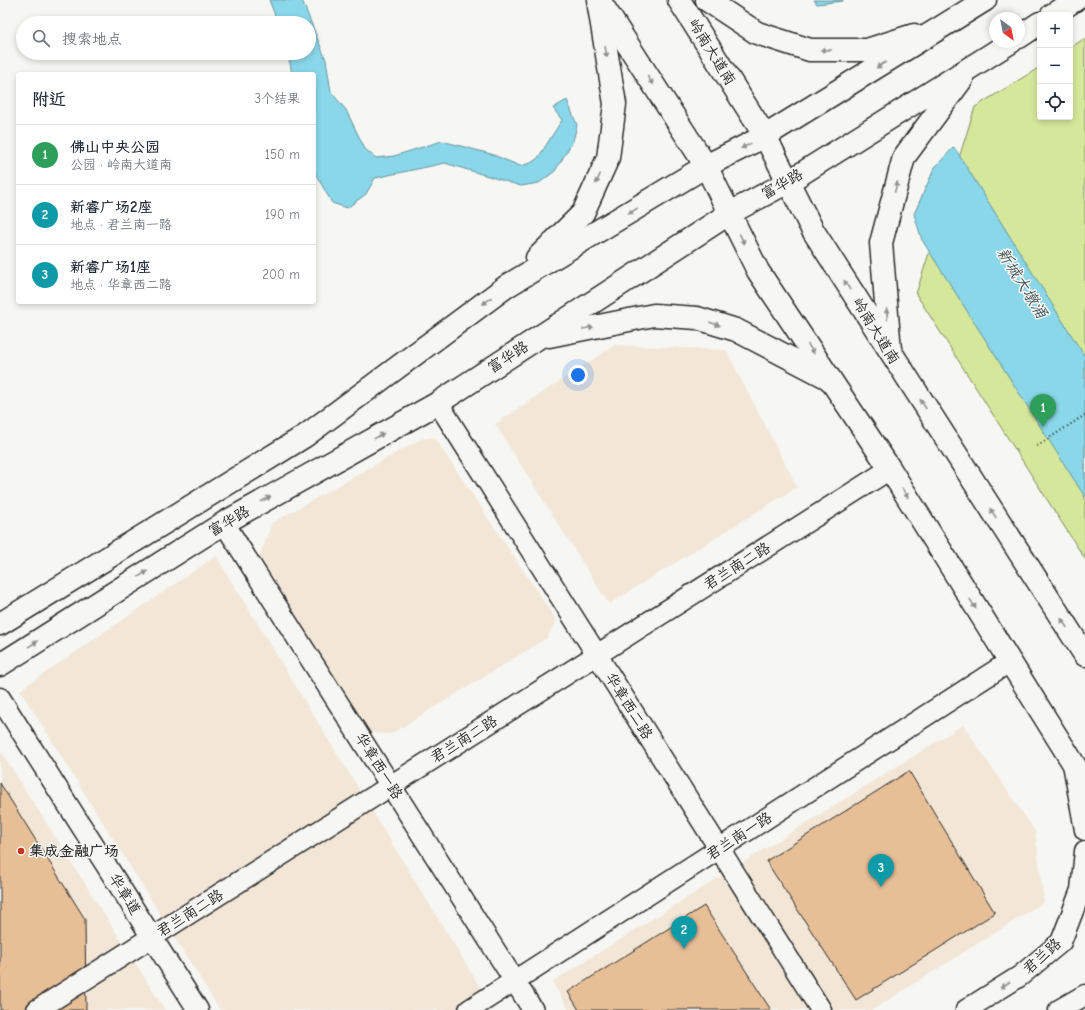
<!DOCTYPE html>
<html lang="zh">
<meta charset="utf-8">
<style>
:root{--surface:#fff;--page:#f2f2f3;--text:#1f2937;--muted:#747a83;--line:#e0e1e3;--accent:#2563eb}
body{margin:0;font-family:"Comic Neue","LXGW WenKai TC",sans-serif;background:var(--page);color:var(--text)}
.controls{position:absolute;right:12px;top:12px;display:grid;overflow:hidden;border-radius:4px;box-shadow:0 2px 6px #0003}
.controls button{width:36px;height:36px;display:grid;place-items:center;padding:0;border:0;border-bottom:1px solid var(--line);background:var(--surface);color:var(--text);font:20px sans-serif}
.compass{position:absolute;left:989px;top:12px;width:36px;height:36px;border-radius:50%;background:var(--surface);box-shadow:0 2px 6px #0003;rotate:148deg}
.you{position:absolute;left:578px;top:375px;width:14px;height:14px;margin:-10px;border:3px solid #fff;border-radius:50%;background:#1a73e8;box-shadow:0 0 0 6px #1a73e833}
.badge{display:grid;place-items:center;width:26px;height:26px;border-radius:50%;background:var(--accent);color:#fff;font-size:13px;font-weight:700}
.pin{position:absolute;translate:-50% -33px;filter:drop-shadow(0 1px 2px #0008)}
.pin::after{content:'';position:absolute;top:21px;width:14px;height:12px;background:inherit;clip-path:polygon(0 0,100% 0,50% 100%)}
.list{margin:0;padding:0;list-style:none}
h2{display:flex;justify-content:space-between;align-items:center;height:52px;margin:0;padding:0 16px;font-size:17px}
h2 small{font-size:13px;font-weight:400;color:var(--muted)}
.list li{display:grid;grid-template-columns:26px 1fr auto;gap:12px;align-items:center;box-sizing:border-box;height:60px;padding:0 16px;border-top:1px solid var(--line)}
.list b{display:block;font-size:15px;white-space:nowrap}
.list p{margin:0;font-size:13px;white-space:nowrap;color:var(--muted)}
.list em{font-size:13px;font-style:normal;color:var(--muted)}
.icon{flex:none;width:22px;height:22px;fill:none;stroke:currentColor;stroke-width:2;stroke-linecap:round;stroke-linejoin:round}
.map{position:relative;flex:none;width:1085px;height:1010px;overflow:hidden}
.search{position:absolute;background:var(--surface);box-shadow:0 2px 6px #0003;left:16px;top:16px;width:300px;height:44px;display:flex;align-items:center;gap:10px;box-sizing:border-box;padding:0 14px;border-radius:22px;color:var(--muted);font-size:15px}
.panel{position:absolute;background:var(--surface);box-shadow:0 2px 6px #0003;left:16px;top:72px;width:300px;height:232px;border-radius:4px}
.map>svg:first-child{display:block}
.built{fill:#f2e6d7}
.green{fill:#d5e79b;stroke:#808963}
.water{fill:#8ad7ea;stroke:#64929e}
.building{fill:#e7bf97;stroke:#2b2b2b}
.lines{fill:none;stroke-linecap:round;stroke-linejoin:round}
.minor-casing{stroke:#2b2b2b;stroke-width:23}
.major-casing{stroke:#2b2b2b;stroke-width:25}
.path{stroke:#2b2b2b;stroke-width:2.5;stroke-dasharray:1 3;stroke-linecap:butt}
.minor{stroke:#f6f6f2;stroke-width:20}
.major{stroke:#f6f6f2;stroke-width:22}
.oneway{fill:#90908e}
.poi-dot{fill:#c8321e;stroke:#f6f6f2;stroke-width:1.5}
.labels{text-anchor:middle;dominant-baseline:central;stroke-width:3;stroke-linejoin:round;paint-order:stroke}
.street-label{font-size:15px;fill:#2b2b2b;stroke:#f6f6f2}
.poi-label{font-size:15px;font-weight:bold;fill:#2b2b2b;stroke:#f6f6f2;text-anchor:start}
.water-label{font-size:16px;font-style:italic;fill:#43565b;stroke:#f6f6f2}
</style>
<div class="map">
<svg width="1085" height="1010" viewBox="0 0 1085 1010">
<rect width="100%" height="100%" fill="#f6f6f2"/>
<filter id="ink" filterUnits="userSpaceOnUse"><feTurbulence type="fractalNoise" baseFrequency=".025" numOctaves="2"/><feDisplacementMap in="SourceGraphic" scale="8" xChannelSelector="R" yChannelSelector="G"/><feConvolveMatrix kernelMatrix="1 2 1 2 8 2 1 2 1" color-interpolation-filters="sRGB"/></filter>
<g filter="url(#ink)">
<g class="built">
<path d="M615 345 726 350 797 487 609 604 495 424Z"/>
<path d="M434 437 556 620 547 638 391 734 367 733 259 558 272 523 421 439Z"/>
<path d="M216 556 494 1010H220L20 690Z"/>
<path d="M963 725 1035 831 1044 902 872 1010H569L552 982Z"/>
<path d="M0 750 165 1010H0Z"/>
</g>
<path class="green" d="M1085 38V559L916 294 975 107 1040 67V117H1070V48Z"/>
<g class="water">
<path d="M269 0H302L326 60 331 92 346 110 365 149 376 158 394 156 442 141 491 154 520 166 531 163 538 158 562 120 553 108 567 100 577 125 573 141 555 171 539 183 521 186 445 163 375 178 366 194 347 208 332 203 314 171V74H292L288 53H309V23H278Z"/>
<path d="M814 0H843V1L817 4Z"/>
<path d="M954 147 1085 357V497L922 240 914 214 935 167Z"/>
</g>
<g class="building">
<path d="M909 771 995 913 856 1000 766 861Z"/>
<path d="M0 783 85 919 86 1010H0Z"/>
<path d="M704 906 771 1010H579L568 992Z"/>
</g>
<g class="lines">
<g class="minor-casing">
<g id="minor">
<path d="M438 403 821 1010"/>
<path d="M224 523 533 1010"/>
<path d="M0 698 198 1010"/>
<path d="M1073 764 1085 830"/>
<path d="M37 1010 890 469"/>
<path d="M469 1010 1009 662"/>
<path d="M966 1010 1020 976 1061 942 1081 890 1085 851"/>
<path d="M1059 1010 1085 995"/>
</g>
</g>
<g class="major-casing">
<g id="major">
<path d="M599 0 706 166 758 271 890 469 1085 782"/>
<path d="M679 0 765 136 812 229 1085 655"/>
<path d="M707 0 757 33 810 50H867L914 35"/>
<path d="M1052 15 1075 0"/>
<path d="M1019 37 1040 23"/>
<path d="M537 258 583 213 608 158 615 104 599 7"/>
<path d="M549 336 654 315 697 318 736 330 830 379"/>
<path d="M890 350 881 243 904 157 962 79"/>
<path d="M0 624 305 436 507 286 706 166 765 136 985 0"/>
<path d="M0 665 224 523 438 403 730 213 788 182 1011 42"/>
</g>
</g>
<path class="path" d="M1037 446 1085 415"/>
<use href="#minor" class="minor"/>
<use href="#major" class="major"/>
</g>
<defs><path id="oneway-solid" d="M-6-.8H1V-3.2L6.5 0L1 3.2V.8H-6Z"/></defs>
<g class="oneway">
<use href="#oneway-solid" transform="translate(826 50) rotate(-180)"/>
<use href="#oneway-solid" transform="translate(606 52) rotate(81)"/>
<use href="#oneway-solid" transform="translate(881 65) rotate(148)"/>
<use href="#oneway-solid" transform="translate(650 80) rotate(57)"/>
<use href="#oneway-solid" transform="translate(746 146) rotate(153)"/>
<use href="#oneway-solid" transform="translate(598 179) rotate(114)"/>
<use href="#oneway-solid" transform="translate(896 187) rotate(-75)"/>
<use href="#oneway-solid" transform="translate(633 211) rotate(149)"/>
<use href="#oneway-solid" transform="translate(742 239) rotate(64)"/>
<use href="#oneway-solid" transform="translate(847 285) rotate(-122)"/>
<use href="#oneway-solid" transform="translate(487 301) rotate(143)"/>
<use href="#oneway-solid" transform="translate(887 314) rotate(-95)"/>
<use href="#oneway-solid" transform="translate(715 324) rotate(18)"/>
<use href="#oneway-solid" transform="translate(588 328) rotate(-12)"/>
<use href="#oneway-solid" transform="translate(811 349) rotate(56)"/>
<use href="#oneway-solid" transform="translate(923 404) rotate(-123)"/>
<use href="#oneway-solid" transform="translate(379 436) rotate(-29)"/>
<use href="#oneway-solid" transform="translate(905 493) rotate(58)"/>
<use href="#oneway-solid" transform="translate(266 499) rotate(-29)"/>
<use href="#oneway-solid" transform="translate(993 513) rotate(-123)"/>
<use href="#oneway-solid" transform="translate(143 574) rotate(-32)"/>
<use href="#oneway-solid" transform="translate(973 604) rotate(58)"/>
<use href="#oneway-solid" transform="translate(1064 623) rotate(-123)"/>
<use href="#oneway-solid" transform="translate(33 644) rotate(-32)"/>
<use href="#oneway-solid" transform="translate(1005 985) rotate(147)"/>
</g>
</g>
<circle class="poi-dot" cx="21" cy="851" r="4"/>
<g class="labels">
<g class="street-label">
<text transform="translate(712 52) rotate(58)">岭南大道南</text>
<text transform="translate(782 184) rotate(-30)">富华路</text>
<text transform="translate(876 331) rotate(58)">岭南大道南</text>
<text transform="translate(508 357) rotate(-33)">富华路</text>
<text transform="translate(229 521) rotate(-31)">富华路</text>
<text transform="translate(737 566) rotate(-32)">君兰南二路</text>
<text transform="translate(629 706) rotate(58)">华章西二路</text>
<text transform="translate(464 739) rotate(-32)">君兰南二路</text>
<text transform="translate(379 766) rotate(58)">华章西一路</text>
<text transform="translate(739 836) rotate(-33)">君兰南一路</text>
<text transform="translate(125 894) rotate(58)">华章道</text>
<text transform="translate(190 913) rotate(-32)">君兰南二路</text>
<text transform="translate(1042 956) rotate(-42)">君兰路</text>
</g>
<g class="poi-label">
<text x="29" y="851">集成金融广场</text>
</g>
<g class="water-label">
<text transform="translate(1022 283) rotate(58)">新城大墩涌</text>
</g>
</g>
</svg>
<div class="controls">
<button>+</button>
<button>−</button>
<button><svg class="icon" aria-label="locate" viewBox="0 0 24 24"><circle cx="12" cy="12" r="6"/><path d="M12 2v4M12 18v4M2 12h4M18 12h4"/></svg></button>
</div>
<svg class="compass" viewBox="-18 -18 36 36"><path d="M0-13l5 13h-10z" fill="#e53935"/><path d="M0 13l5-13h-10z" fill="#747a83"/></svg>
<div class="you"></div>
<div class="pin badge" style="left:1043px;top:427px;background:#2e9e5b">1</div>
<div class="pin badge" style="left:684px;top:949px;background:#0f9aa8">2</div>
<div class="pin badge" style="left:881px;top:887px;background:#0f9aa8">3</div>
<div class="search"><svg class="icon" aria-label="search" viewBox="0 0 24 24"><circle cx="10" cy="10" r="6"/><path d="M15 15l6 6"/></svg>搜索地点</div>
<section class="panel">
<h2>附近<small>3个结果</small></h2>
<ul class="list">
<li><span class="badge" style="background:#2e9e5b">1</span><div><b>佛山中央公园</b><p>公园 · 岭南大道南</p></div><em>150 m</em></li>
<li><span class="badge" style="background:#0f9aa8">2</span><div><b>新睿广场2座</b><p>地点 · 君兰南一路</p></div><em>190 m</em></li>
<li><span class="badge" style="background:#0f9aa8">3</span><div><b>新睿广场1座</b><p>地点 · 华章西二路</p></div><em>200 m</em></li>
</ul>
</section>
</div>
